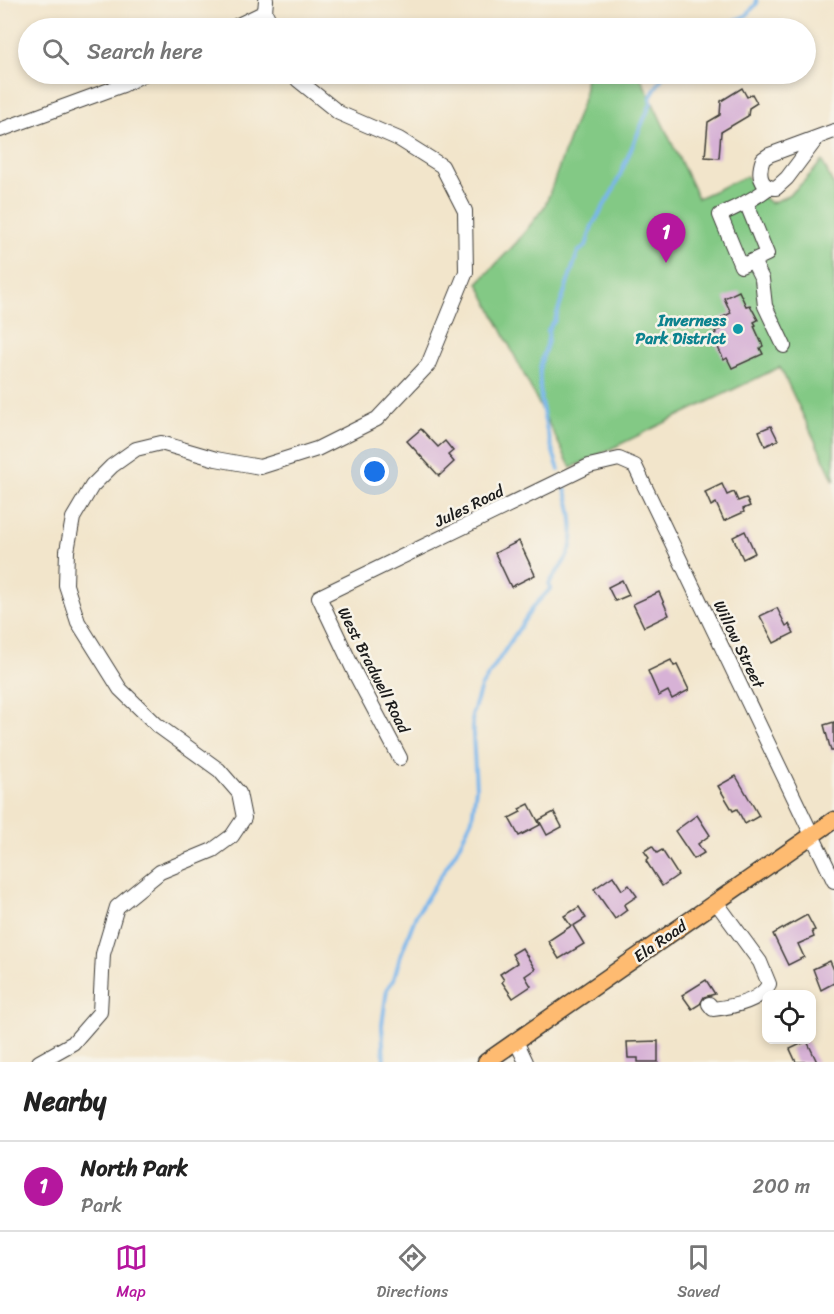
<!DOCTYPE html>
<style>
:root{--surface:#fff;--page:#f2f2f2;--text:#222;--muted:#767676;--line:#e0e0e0;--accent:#b5179e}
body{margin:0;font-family:Sriracha,sans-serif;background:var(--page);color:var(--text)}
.controls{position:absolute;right:18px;bottom:18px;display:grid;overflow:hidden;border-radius:12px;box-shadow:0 3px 9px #0003}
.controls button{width:54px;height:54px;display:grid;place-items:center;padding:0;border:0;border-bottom:2px solid var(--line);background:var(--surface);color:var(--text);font:30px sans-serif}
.you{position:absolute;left:375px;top:472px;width:21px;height:21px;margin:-15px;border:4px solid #fff;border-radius:50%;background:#1a73e8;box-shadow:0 0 0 9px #1a73e833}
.badge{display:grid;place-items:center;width:39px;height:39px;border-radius:50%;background:var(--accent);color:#fff;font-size:20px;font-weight:700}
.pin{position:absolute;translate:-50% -50px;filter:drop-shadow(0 2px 3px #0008)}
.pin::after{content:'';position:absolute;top:32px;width:21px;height:18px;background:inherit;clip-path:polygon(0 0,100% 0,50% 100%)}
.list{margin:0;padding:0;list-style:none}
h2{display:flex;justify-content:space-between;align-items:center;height:78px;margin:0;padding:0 24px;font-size:26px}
h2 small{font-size:20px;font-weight:400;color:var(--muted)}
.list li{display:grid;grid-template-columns:39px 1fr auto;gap:18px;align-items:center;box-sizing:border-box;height:90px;padding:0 24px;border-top:2px solid var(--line)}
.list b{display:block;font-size:22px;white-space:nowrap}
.list p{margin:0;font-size:20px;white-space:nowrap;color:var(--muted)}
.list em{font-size:20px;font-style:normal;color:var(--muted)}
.icon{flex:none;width:33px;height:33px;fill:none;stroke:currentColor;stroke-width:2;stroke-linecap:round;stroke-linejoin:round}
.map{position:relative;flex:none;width:834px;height:1062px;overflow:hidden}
.search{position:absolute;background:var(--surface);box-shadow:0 3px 9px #0003;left:18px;right:18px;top:18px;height:66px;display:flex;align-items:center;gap:15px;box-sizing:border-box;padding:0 21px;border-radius:33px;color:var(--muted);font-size:22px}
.sheet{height:168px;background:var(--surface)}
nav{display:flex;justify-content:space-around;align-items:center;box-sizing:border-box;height:84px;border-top:2px solid var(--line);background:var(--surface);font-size:16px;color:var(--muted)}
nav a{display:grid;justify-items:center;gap:3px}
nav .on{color:var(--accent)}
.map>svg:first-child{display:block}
.green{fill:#83c985;stroke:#507250;stroke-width:1.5}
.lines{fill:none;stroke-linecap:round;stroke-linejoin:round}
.stream{stroke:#79b6eb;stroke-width:4}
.building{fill:#d7b2d6}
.minor-casing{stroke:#3c3a36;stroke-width:16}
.major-casing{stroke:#3c3a36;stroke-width:19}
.minor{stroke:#fff;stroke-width:14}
.major{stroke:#febb71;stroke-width:16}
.culture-dot{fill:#0f9aa8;stroke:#f7f3e8;stroke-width:2}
.labels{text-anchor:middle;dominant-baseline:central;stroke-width:5;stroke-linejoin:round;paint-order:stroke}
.culture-label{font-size:16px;font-weight:bold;fill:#0d838f;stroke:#f7f3e8;text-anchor:end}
.street-label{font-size:16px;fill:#1c1c1c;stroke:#f7f3e8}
</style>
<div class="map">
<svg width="834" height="1062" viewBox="0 0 834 1062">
<rect width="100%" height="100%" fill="#f7f3e8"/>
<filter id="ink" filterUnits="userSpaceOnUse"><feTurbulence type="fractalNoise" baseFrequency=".0167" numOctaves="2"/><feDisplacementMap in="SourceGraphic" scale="12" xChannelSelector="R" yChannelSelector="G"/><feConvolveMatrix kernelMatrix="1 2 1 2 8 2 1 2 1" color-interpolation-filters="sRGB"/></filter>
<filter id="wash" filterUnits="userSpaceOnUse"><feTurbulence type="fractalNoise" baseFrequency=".008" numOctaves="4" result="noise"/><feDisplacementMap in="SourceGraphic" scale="24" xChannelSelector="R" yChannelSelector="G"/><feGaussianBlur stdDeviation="1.35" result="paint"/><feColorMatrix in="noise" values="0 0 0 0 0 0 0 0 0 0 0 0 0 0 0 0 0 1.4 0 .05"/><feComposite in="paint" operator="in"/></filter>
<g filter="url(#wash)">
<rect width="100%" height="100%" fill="#f2e5cb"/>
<path class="green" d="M586 74H639L698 198 747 176 752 186 770 203C792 198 807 178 822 161L834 186V481L780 367 571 468 478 283 517 242 545 206 584 97Z"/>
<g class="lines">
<g class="stream">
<path d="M719 28 747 15 757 3 756 0"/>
<path d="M559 470C548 439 538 404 540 370 540 357 551 343 548 330L555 320 578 252 586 246 592 226 614 189 651 103 650 98 664 74"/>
<path d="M384 1062 382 1025 387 989 394 979 400 957 416 915 457 850 472 819 476 788 472 715 481 687 533 607 550 589 549 584C555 574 563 565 568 555 576 537 572 507 565 489"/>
</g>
</g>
<g id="blocks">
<g class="building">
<path d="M742 88 747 97 752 94 757 103 749 108 748 116 721 132 719 158 705 157 708 122 720 115 721 101Z"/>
<path d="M739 291 746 306 750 305 758 320 754 322 756 325 754 326 763 346 760 348 763 354 732 368 727 358 724 360 712 335 716 333 715 331 725 327 721 318 731 313 724 298Z"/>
<path d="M771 426 778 440 765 446 759 431Z"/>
<path d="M421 429 438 447 445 441 453 451 448 455 454 462 439 476 407 441Z"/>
<path d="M722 484 727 495 734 492 738 501 746 498 750 506 743 509 744 512 724 521 716 503 711 506 705 492Z"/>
<path d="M745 531 755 553 743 559 733 537Z"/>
<path d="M519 541 535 575 511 587 495 553Z"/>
<path d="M622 580 629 595 615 601 608 587Z"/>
<path d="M659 592 669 615 644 627 633 604Z"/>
<path d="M777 608 786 626 789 624 794 633 774 643 760 616Z"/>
<path d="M671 660 674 666 677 665 689 690 672 699 668 691 659 696 648 671Z"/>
<path d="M834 722V751H831L824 725Z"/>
<path d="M736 776 759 816 745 824 737 809 733 811 718 786Z"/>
<path d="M529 804 540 825 519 836 509 818 521 812 519 809Z"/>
<path d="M554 812 562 827 547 835 539 820Z"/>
<path d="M697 815 710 835 698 844 704 853 694 859 675 831Z"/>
<path d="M652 846 657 853 662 850 678 875 662 886 646 861 649 858 644 851Z"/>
<path d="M613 876 622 890 629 885 637 896 624 905 627 910 615 919 594 889Z"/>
<path d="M579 907 586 918 573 926 584 944 559 959 548 941 571 926 564 916Z"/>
<path d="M807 915 815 930 812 931 814 937 798 944 804 957 788 965 773 934Z"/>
<path d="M522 948 535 969 525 976 531 986 513 998 502 982 504 980 500 974 517 963 512 954Z"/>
<path d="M830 961 834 970V983L821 990 813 969Z"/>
<path d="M706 980 715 994 704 997 700 1004 692 1009 682 995Z"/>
<path d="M658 1041V1062H638V1058H628L627 1042Z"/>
<path d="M807 1041 817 1062H796L790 1049Z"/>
</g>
</g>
</g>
<g filter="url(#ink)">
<use href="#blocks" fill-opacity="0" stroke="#3c3a36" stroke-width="1.5"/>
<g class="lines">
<g class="minor-casing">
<g id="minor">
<path d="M266 0 265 12 273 28"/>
<path d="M232 28 265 12"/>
<path d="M0 130 123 85 144 74"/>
<path d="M817 138 787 178 776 188C759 188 758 173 763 159L769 155 834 131"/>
<path d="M746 202 767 254 741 266 720 215C736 207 754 200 768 188"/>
<path d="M753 261 762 279 765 306 784 346"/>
<path d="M400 758 356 675 319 597 589 466 619 459 635 466 834 881"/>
<path d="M709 1004 713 1009C731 1007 760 1002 769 984L760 962 716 902"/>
<path d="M516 1041 526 1062"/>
<path d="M39 1062 73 1043 100 1012 103 954 117 907 160 872 213 850 232 836 244 818 239 793 219 770 157 725 120 689 78 622 66 585 67 551 73 518 92 486 112 466 136 449 161 443 216 459 260 467 317 449 377 419 428 365 466 272 465 211 442 166 399 139 339 113 298 80 295 74"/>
</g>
</g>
<g class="major-casing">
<path id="major" d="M486 1062 834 820"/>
</g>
<use href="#minor" class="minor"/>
<use href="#major" class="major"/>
</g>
</g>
<circle class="culture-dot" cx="738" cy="329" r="6"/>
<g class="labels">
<g class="culture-label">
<text x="726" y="320">Inverness<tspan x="726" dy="18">Park District</tspan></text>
</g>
<g class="street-label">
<text transform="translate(469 506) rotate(-26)">Jules Road</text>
<text transform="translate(739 644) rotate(64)">Willow Street</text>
<text transform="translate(374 670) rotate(63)">West Bradwell Road</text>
<text transform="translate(660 941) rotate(-35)">Ela Road</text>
</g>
</g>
</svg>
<div class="controls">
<button><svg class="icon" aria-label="locate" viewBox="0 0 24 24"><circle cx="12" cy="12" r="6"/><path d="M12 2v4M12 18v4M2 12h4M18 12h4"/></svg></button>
</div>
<div class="you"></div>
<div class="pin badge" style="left:666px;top:263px">1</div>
<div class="search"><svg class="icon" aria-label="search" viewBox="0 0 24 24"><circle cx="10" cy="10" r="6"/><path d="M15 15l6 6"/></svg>Search here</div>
</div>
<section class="sheet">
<h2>Nearby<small></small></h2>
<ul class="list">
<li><span class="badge">1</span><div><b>North Park</b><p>Park</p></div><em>200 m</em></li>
</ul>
</section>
<nav>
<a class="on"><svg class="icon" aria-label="map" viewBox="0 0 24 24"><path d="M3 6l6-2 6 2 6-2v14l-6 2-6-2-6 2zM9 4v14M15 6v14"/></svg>Map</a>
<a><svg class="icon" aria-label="directions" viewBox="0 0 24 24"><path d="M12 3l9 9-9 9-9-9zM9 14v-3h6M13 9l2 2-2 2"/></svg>Directions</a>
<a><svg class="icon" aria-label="saved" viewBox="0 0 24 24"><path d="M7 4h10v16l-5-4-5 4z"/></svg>Saved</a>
</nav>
